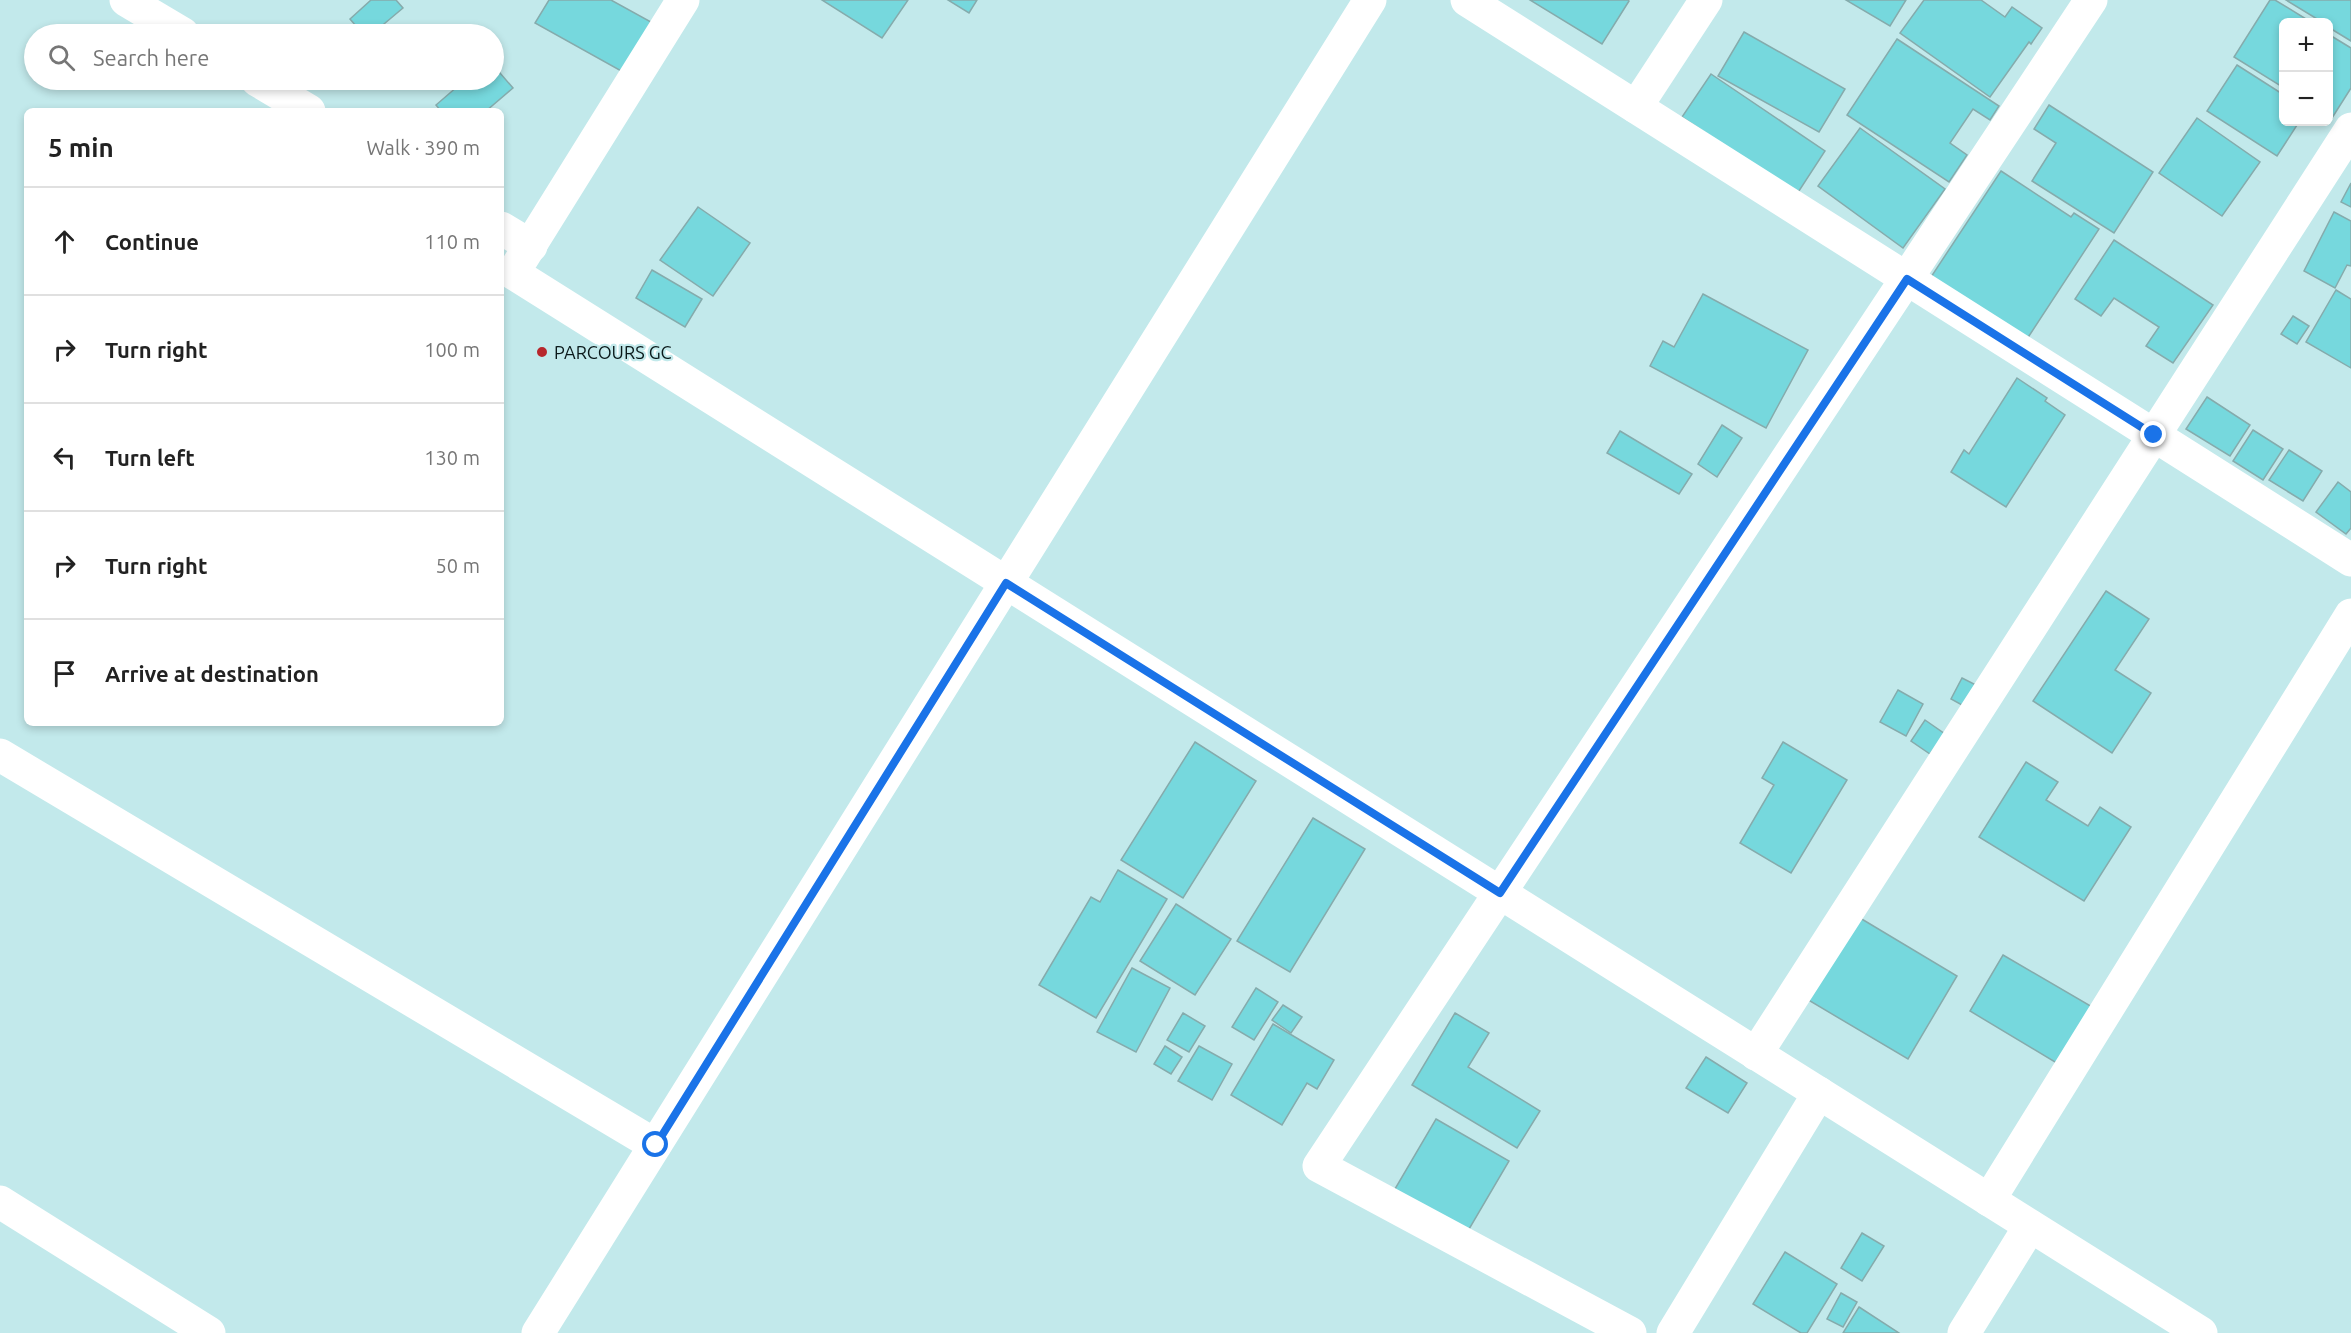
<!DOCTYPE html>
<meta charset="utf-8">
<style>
:root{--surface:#fff;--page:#f2f2f2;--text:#222;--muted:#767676;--line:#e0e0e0}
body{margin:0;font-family:Ubuntu,sans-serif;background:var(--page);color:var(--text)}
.controls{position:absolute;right:18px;top:18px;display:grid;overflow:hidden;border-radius:9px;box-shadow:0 3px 9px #0003}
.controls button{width:54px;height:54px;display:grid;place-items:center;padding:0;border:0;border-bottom:2px solid var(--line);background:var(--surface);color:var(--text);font:30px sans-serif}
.stop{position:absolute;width:18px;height:18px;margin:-14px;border:4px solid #1a73e8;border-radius:50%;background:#fff}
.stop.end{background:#1a73e8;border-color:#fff;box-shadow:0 2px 6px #0008}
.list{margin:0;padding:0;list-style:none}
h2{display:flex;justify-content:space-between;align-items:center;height:78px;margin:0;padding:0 24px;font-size:26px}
h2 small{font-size:20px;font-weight:400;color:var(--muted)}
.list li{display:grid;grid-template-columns:39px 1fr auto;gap:18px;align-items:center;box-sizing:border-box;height:108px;padding:0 24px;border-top:2px solid var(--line)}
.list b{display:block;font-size:22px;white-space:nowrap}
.list em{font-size:20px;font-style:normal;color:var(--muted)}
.icon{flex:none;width:33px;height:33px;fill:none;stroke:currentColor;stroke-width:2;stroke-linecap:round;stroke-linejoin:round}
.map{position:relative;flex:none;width:2351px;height:1333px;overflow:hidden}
.search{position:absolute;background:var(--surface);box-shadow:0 3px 9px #0003;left:24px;top:24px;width:480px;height:66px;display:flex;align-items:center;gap:15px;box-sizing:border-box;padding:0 21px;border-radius:33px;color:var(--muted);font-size:22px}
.panel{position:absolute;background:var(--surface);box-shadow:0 3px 9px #0003;left:24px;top:108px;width:480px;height:618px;border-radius:9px}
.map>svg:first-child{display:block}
.building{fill:#76d8dd;stroke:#85abac;stroke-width:1.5}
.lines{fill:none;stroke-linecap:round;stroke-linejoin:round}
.minor{stroke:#fff;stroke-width:33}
.route{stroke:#1a73e8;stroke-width:8}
.poi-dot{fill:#b7272c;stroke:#c2e9eb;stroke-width:2}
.labels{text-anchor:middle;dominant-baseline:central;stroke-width:4.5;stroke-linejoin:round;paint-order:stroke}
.poi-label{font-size:18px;fill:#0a1819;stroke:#c2e9eb;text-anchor:start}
</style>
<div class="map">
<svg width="2351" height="1333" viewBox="0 0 2351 1333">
<rect width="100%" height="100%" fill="#c2e9eb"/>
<g class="building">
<path d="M371 0H396L403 8 372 34H363L350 19Z"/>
<path d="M549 0H611L651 22 623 72 535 23Z"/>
<path d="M822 0H908L882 38Z"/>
<path d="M948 0H977L969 13Z"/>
<path d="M1530 0H1628L1629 1 1602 44Z"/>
<path d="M1846 0H1906L1890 26Z"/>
<path d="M1924 0H1981L2005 17 2012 7 2042 28 2031 44 2029 42 1990 97 1900 33Z"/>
<path d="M2270 0H2275L2311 22H2284V88L2234 57Z"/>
<path d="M2286 0H2351V41L2328 27V22H2322Z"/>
<path d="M1744 32 1845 89 1819 132 1718 76Z"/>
<path d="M2328 34 2351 48V88L2332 118 2328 116Z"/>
<path d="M1897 39 1999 106 1990 120 1973 109 1950 143 1967 155 1949 182 1847 115Z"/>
<path d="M2237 65 2284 95V122H2299L2277 156 2207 111Z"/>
<path d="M494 66 513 88 486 111H441L436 105 465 80H494Z"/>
<path d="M1711 74 1825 151 1797 194 1682 117Z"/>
<path d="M2049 105 2153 172 2114 233 2032 181 2056 143 2034 129Z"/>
<path d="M2197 118 2260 162 2222 216 2159 173Z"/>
<path d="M1860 128 1945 189 1903 248 1818 186Z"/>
<path d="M2001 171 2071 217 2074 213 2099 229 2027 339 1931 277Z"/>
<path d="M2351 183V207L2341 202Z"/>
<path d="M698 207 750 243 713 296 660 260Z"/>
<path d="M2334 212 2351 221V266L2347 265 2335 288 2304 271Z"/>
<path d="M2114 240 2213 305 2173 363 2146 346 2159 327 2114 298 2101 316 2075 299Z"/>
<path d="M652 270 702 299 685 327 636 298Z"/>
<path d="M2336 290 2351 299V368L2306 342Z"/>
<path d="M1703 294 1808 350 1766 428 1650 366 1663 341 1674 347Z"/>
<path d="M2293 316 2309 326 2297 344 2281 334Z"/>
<path d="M2017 378 2047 398 2045 401 2065 415 2006 507 1951 472 1964 450 1969 454Z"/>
<path d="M2207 397 2250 425 2230 456 2186 429Z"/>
<path d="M1722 425 1742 438 1717 477 1698 464Z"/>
<path d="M2253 430 2283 449 2263 480 2233 461Z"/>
<path d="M1620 431 1692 474 1679 494 1607 453Z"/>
<path d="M2289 450 2322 471 2303 501 2269 480Z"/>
<path d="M2338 482 2351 492V528L2346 534 2316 512Z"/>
<path d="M2106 591 2149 619 2115 670 2151 693 2112 753 2033 701Z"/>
<path d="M1962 678 1982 688 1971 710 1951 699Z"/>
<path d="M1898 690 1923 704 1906 736 1880 722Z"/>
<path d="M1925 720 1945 734 1930 754 1911 741Z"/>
<path d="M1195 742 1256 781 1183 898 1121 860Z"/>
<path d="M1783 742 1847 780 1791 873 1740 843 1774 785 1762 778Z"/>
<path d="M2026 762 2058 782 2046 800 2088 826 2100 807 2131 827 2084 901 1979 837Z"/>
<path d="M1313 818 1365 849 1290 972 1237 941Z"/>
<path d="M1118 870 1167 899 1096 1018 1039 985 1091 897 1100 902Z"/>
<path d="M1176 904 1231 939 1195 995 1140 961Z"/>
<path d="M1855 915 1957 976 1908 1059 1805 998Z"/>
<path d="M2003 955 2094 1008 2060 1065 1970 1011Z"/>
<path d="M1132 968 1170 988 1136 1052 1097 1032Z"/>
<path d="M1256 988 1278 1002 1254 1040 1232 1027Z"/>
<path d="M1283 1005 1302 1017 1291 1033 1272 1020Z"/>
<path d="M1183 1013 1205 1026 1189 1052 1167 1040Z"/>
<path d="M1455 1013 1489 1033 1468 1067 1540 1111 1517 1148 1412 1085Z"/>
<path d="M1273 1024 1334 1060 1317 1089 1307 1083 1282 1125 1231 1095Z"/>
<path d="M1165 1046 1182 1057 1171 1074 1154 1064Z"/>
<path d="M1199 1046 1232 1064 1212 1100 1178 1081Z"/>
<path d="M1706 1057 1747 1083 1728 1113 1686 1088Z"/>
<path d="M1436 1119 1509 1161 1465 1236 1392 1194Z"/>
<path d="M1862 1233 1884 1246 1862 1281 1841 1268Z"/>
<path d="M1785 1252 1837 1284 1807 1333H1801L1753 1304Z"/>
<path d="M1841 1293 1857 1302 1843 1327 1827 1319Z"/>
<path d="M1859 1307 1899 1333H1843Z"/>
</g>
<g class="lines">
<g class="minor">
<path d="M126 0 183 34"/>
<path d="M683 0 513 273 2201 1333"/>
<path d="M1467 0 2351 560"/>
<path d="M257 80 309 111"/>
<path d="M1636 107 1706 0"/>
<path d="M501 228 531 246"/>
<path d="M0 755 655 1145"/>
<path d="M1756 1054 2351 129"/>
<path d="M1989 1200 2351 615"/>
<path d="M0 1202 209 1333"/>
<path d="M538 1333 1370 0"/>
<path d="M1630 1333 1319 1166 2091 0"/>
<path d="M1673 1333 1819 1093"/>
<path d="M1964 1333 2030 1226"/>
</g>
</g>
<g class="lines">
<path class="route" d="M656 1145 1006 583 1500 893 1907 279 2154 435"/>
</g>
<circle class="poi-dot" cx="542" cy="352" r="6"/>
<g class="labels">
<g class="poi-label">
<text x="554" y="352">PARCOURS GC</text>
</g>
</g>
</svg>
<div class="controls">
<button>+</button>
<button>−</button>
</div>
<div class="stop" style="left:656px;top:1145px"></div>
<div class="stop end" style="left:2154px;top:435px"></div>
<div class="search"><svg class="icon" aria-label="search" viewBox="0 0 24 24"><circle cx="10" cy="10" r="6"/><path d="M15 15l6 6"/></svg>Search here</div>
<section class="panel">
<h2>5 min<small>Walk · 390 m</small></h2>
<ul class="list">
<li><svg class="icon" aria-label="ahead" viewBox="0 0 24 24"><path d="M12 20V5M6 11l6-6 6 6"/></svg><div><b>Continue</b></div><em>110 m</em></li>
<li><svg class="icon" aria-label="right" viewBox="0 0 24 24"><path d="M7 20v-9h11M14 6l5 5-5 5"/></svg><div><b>Turn right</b></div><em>100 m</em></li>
<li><svg class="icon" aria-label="left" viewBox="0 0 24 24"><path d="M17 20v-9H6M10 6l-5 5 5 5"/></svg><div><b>Turn left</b></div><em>130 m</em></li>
<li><svg class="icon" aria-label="right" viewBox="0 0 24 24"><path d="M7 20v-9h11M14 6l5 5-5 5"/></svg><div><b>Turn right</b></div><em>50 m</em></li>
<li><svg class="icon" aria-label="arrive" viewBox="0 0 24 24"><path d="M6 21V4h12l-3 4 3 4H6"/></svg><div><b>Arrive at destination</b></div></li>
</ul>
</section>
</div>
